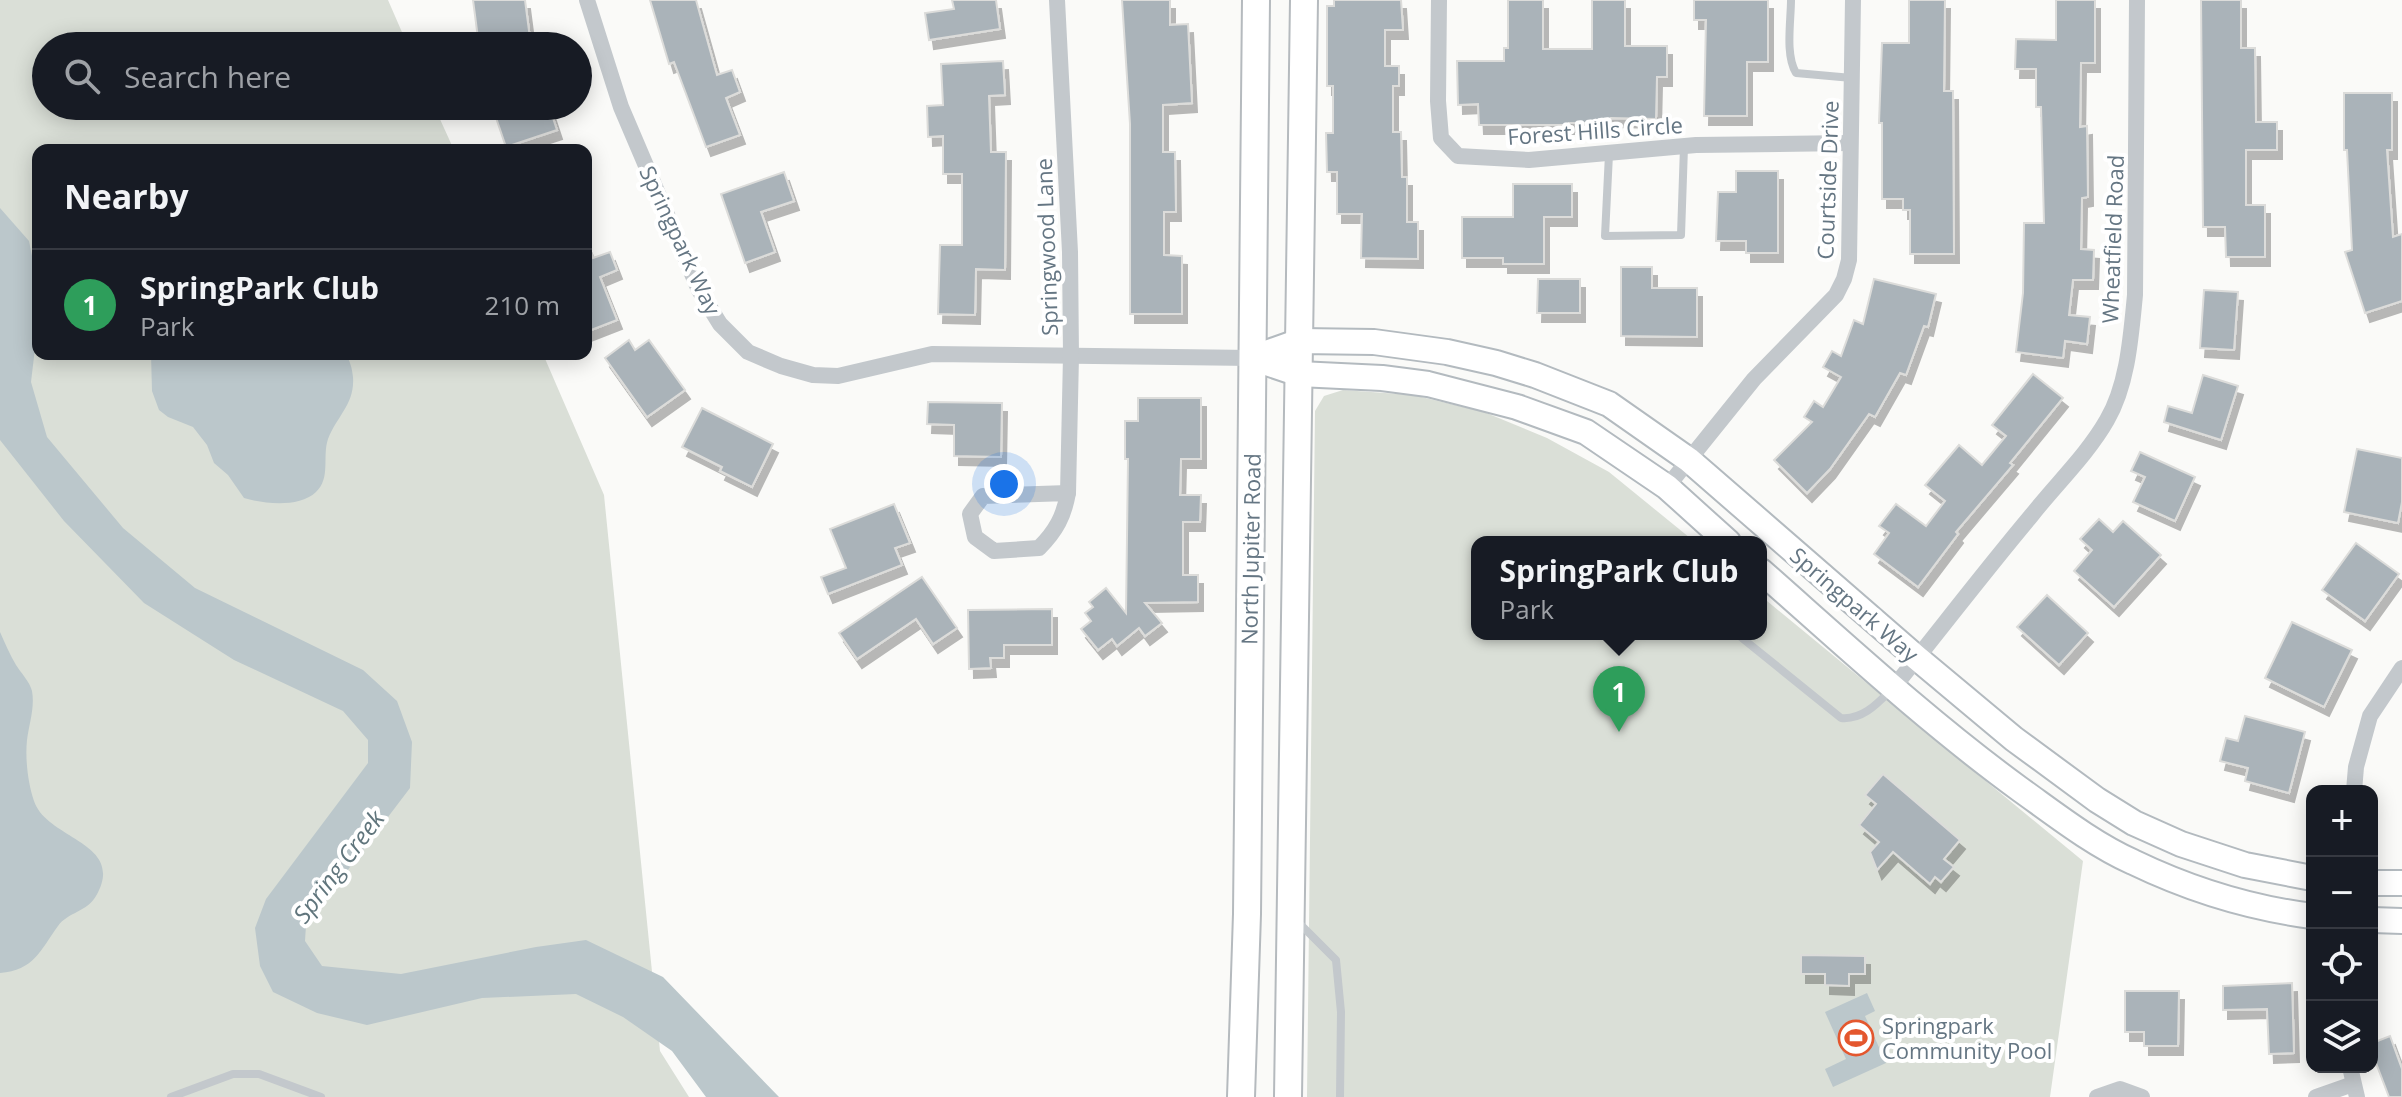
<!DOCTYPE html>
<meta charset="utf-8">
<style>
:root{--surface:#171b24;--page:#242831;--text:#f1f3f6;--muted:#9ea1a6;--line:#363941;--accent:#ea580c}
body{margin:0;font-family:"Open Sans",sans-serif;background:var(--page);color:var(--text)}
.controls{position:absolute;right:24px;bottom:24px;display:grid;overflow:hidden;border-radius:16px;box-shadow:0 4px 20px #0003}
.controls button{width:72px;height:72px;display:grid;place-items:center;padding:0;border:0;border-bottom:2px solid var(--line);background:var(--surface);color:var(--text);font:40px sans-serif}
.you{position:absolute;left:1004px;top:484px;width:28px;height:28px;margin:-20px;border:6px solid #fff;border-radius:50%;background:#1a73e8;box-shadow:0 0 0 12px #1a73e833}
.badge{display:grid;place-items:center;width:52px;height:52px;border-radius:50%;background:var(--accent);color:#fff;font-size:26px;font-weight:700}
.pin{position:absolute;translate:-50% -66px;filter:drop-shadow(0 2px 4px #0008)}
.pin::after{content:'';position:absolute;top:42px;width:28px;height:24px;background:inherit;clip-path:polygon(0 0,100% 0,50% 100%)}
.popup{position:absolute;left:1471px;top:536px;width:296px;height:104px;box-sizing:border-box;display:grid;place-content:center;border-radius:16px;background:var(--surface);filter:drop-shadow(0 2px 6px #0005);font-size:26px;white-space:nowrap;color:var(--muted)}
.popup b{font-size:30px;color:var(--text)}
.popup::after{content:'';position:absolute;left:50%;top:100%;margin-left:-16px;border:16px solid transparent;border-top-color:var(--surface)}
.list{margin:0;padding:0;list-style:none}
h2{display:flex;justify-content:space-between;align-items:center;height:104px;margin:0;padding:0 32px;font-size:34px}
h2 small{font-size:26px;font-weight:400;color:var(--muted)}
.list li{display:grid;grid-template-columns:52px 1fr auto;gap:24px;align-items:center;box-sizing:border-box;height:112px;padding:0 32px;border-top:2px solid var(--line)}
.list b{display:block;font-size:30px;white-space:nowrap}
.list p{margin:0;font-size:26px;white-space:nowrap;color:var(--muted)}
.list em{font-size:26px;font-style:normal;color:var(--muted)}
.icon{flex:none;width:44px;height:44px;fill:none;stroke:currentColor;stroke-width:2;stroke-linecap:round;stroke-linejoin:round}
.map{position:relative;flex:none;width:2402px;height:1097px;overflow:hidden}
.search{position:absolute;background:var(--surface);box-shadow:0 4px 20px #0003;left:32px;top:32px;width:560px;height:88px;display:flex;align-items:center;gap:20px;box-sizing:border-box;padding:0 28px;border-radius:44px;color:var(--muted);font-size:30px}
.panel{position:absolute;background:var(--surface);box-shadow:0 4px 20px #0003;left:32px;top:144px;width:560px;height:216px;border-radius:16px}
.map>svg:first-child{display:block}
.green{fill:#dadfd7}
.water{fill:#bbc7cb}
.building{fill:#aab3b9;stroke:#dcdcda;stroke-width:2;filter:url(#shadow)}
.lines{fill:none;stroke-linecap:round;stroke-linejoin:round}
.secondary-casing{stroke:#b3babf;stroke-width:28}
.primary-casing{stroke:#b5babe;stroke-width:30}
.lane{stroke:#c3c8cc;stroke-width:8}
.street{stroke:#c3c8cc;stroke-width:16}
.secondary{stroke:#fff;stroke-width:24}
.primary{stroke:#fff;stroke-width:26}
.labels{text-anchor:middle;dominant-baseline:central;stroke-width:8;stroke-linejoin:round;paint-order:stroke}
.street-label{font-size:22px;fill:#657683;stroke:#fff}
.poi-label{font-size:22px;fill:#657683;stroke:#fff;text-anchor:start}
.water-label{font-size:24px;font-style:italic;fill:#60757c;stroke:#fff}
</style>
<div class="map">
<svg width="2402" height="1097" viewBox="0 0 2402 1097">
<defs>
<filter id="shadow"><feDropShadow dx="5" dy="9" stdDeviation="0" flood-color="#0004"/></filter>
</defs>
<rect width="100%" height="100%" fill="#fafaf8"/>
<g class="green">
<path d="M0 0H388L408 46H46V106H434L454 150H38V354H543L604 495 660 1051 689 1097H0Z"/>
<path d="M1343 390 1413 395 1484 412 1547 438 1609 472 1695 542H1477V634H1761V596L2083 861 2050 1097H1307L1315 411 1324 396Z"/>
</g>
<g class="water">
<path d="M0 208 29 241 38 286V323L31 382 47 437 123 528 195 588 363 670 397 701 412 742 410 788 306 925 305 941 322 966 401 974 536 947 586 940 663 977 779 1097H706L672 1051 623 1017 576 994 482 998 367 1025 317 1013 273 992 260 966 255 928 266 899 368 763V740L343 711 234 660 144 603 64 521 0 440Z"/>
<path d="M151 354H345C350 360 352 368 353 377 355 404 337 416 328 439 322 457 331 478 316 492 299 508 264 504 244 498L228 475 214 463 207 445 193 427 168 417 159 410 152 391Z"/>
<path d="M0 632C5 643 10 655 16 665 21 673 30 682 32 691 35 707 29 724 27 740 25 759 28 783 34 801 47 840 127 842 96 896 87 912 68 912 58 926 40 951 34 970 0 973Z"/>
<path d="M1867 993 1875 1011 1865 1016 1886 1063 1833 1087 1825 1069 1846 1059 1825 1012Z"/>
</g>
<g class="building">
<path d="M473 0H525L531 46H479Z"/>
<path d="M650 0H696L717 75 732 70 740 92 726 98 740 135 706 147 674 62 669 64Z"/>
<path d="M952 0H996L1000 29 929 40 925 13 954 9Z"/>
<path d="M1122 0H1170V25L1188 24 1192 103 1163 105V152H1175L1176 212H1164V255L1182 256V314H1130V124Z"/>
<path d="M1334 0H1401L1403 30H1385V66H1399V86H1393V132H1401L1402 177H1407V222H1418V259L1361 258 1362 214H1337V172H1327L1326 133H1333V86H1327V6H1334Z"/>
<path d="M1508 0H1543V49H1592V0H1625V46H1667V77H1657L1656 119 1611 118V123H1569V125H1479L1478 104 1458 105 1457 61H1504V48H1508Z"/>
<path d="M1694 0H1768V62H1747V116H1704L1706 20H1694Z"/>
<path d="M1909 0H1945L1944 91H1953L1954 254H1910V210H1903V199H1882V123H1879L1882 43H1909Z"/>
<path d="M2056 0H2095V63H2081L2080 127 2087 126 2088 197 2082 198 2081 249 2094 250 2093 280H2073L2069 315 2090 317 2087 344 2065 341 2063 358 2016 352 2023 293 2024 223H2044L2041 107H2036V69H2015L2016 39 2056 40Z"/>
<path d="M2201 0H2241V48H2255L2256 122H2277V150H2246V205H2265V257H2226L2225 227H2203Z"/>
<path d="M1003 61 1005 95 989 96 991 152H1006L1005 270 976 269 975 315 938 314 940 245H962V174H943V136L928 137 927 106 943 105 941 64Z"/>
<path d="M2344 93H2392V150H2387L2393 237 2402 234V301L2365 313 2345 252 2352 250 2347 150H2344Z"/>
<path d="M492 106H549L557 130 506 147Z"/>
<path d="M1736 171H1778V253H1746V241H1716L1718 192H1736Z"/>
<path d="M784 172 794 201 761 212 775 252 745 263 721 194Z"/>
<path d="M1513 184H1572V217H1544V264H1503V258H1462V217H1513Z"/>
<path d="M586 243 593 258 610 252 617 270 600 277 617 320 586 332Z"/>
<path d="M1621 267H1652V288H1697V337L1621 336Z"/>
<path d="M1538 279H1580V313H1537Z"/>
<path d="M1874 279 1936 294 1928 327 1924 326 1906 375 1900 373 1875 417 1869 414 1830 469 1807 493 1774 460 1812 422 1804 417 1814 401 1823 407 1841 377 1823 367 1832 351 1841 356 1854 320 1863 324Z"/>
<path d="M2204 290 2238 292 2234 350 2200 348Z"/>
<path d="M629 340 635 350 649 340 685 390 647 417 605 358Z"/>
<path d="M2033 374 2063 398 2010 463 2013 465 1956 532 1958 534 1918 587 1874 554 1889 533 1879 526 1896 504 1926 526 1945 501 1925 485 1959 445 1982 465 2006 436 1992 425Z"/>
<path d="M2203 375 2238 386 2221 440 2164 422 2168 406 2192 413Z"/>
<path d="M1138 398H1201V459H1181L1180 495H1201L1200 522H1183V575H1198V602L1145 603 1162 623 1145 636 1139 628 1117 646 1112 639 1098 650 1081 629 1091 621 1085 613 1093 607 1089 602 1106 588 1126 613 1128 459H1125V421H1138Z"/>
<path d="M928 402 1002 403 1001 457 954 456V425L927 424Z"/>
<path d="M702 408 773 444 752 487 720 471 722 467 682 447Z"/>
<path d="M2357 449 2402 458V502L2398 523 2344 512Z"/>
<path d="M2140 452 2195 477 2175 521 2133 502 2145 477 2131 471Z"/>
<path d="M894 504 910 543 895 548 902 565 828 594 821 577 846 568 830 529Z"/>
<path d="M2099 519 2113 532 2123 521 2161 555 2114 607 2074 571 2092 550 2080 539Z"/>
<path d="M2356 543 2399 574 2365 621 2322 590Z"/>
<path d="M922 577 957 628 933 644 916 619 857 659 839 633Z"/>
<path d="M2047 595 2088 633 2059 665 2017 627Z"/>
<path d="M1052 609V645H1004V658H990L991 668 969 669 968 610Z"/>
<path d="M2292 622 2352 650 2324 707 2265 678Z"/>
<path d="M2245 716 2305 732 2289 793 2245 781 2248 768 2220 761 2226 738 2238 741Z"/>
<path d="M1883 774 1960 840 1944 859 1954 867 1941 882 1935 877 1930 884 1893 852 1877 870 1870 852 1879 842 1859 825 1876 804 1865 795Z"/>
<path d="M1801 955 1865 956V974H1849V986L1825 985V974H1801Z"/>
<path d="M2292 983 2294 1053 2269 1054 2267 1009 2223 1010V986Z"/>
<path d="M2125 991H2179L2178 1046H2144V1032H2125Z"/>
<path d="M2390 1036 2402 1069V1097H2389L2376 1063 2375 1042Z"/>
</g>
<g class="lines">
<g class="secondary-casing">
<g id="secondary">
<path d="M1252 358 1300 341 1374 342 1447 352 1496 363 1535 375 1609 404 1689 460 1917 658 2014 739 2097 800 2134 823 2181 844 2245 865 2312 878"/>
<path d="M1252 358 1299 374 1382 378 1428 384 1517 407 1586 432 1667 487 1728 542"/>
<path d="M1761 571C1846 646 1929 723 2021 790 2056 815 2093 844 2133 862 2189 889 2250 908 2312 916"/>
<path d="M2372 883H2402"/>
<path d="M2372 920 2402 921"/>
</g>
</g>
<g class="primary-casing">
<g id="primary">
<path d="M1241 1097 1247 914 1256 0"/>
<path d="M1288 1097 1304 0"/>
</g>
</g>
<g class="lane">
<path d="M1791 0C1791 21 1785 55 1796 73L1852 78"/>
<path d="M1609 154 1605 236 1681 235 1684 147"/>
<path d="M1737 634 1841 718C1863 720 1878 703 1892 689"/>
<path d="M1296 920 1336 960 1341 1012 1340 1097"/>
<path d="M171 1097 233 1074H259L321 1097"/>
</g>
<g class="street">
<path d="M587 0 621 107 699 290 720 324 748 352 781 366 813 375 838 376 932 354 1252 358"/>
<path d="M1057 0 1070 252 1071 356 1068 493"/>
<path d="M1439 0 1438 101 1441 138 1458 156 1529 160 1696 145 1849 143"/>
<path d="M1667 487 1754 379 1836 295 1844 279 1849 260 1853 0"/>
<path d="M1068 493C1064 516 1056 531 1039 548L994 551 975 537 970 514 983 496Z"/>
<path d="M1893 688C1939 631 1984 572 2031 516 2056 484 2087 455 2107 420 2128 384 2131 335 2135 295L2137 0"/>
<path d="M2354 791 2356 767 2370 716 2402 668"/>
<path d="M2350 1067 2357 1097"/>
<path d="M2097 1097 2120 1089 2142 1097"/>
<path d="M2316 1097 2353 1084"/>
</g>
<use href="#secondary" class="secondary"/>
<use href="#primary" class="primary"/>
</g>
<defs>
<g id="stadium-ring" transform="scale(1.8)"><circle r="9.5" fill="#fff" stroke="#e4572e" stroke-width="1.5"/><path d="M0-5a6.5 5 0 1 0 0 10a6.5 5 0 1 0 0-10ZM-3.5-1.8h7v3.6h-7Z" fill="#e4572e"/></g>
</defs>
<g fill-rule="evenodd">
<use href="#stadium-ring" x="1856" y="1038"/>
</g>
<g class="labels">
<g class="street-label">
<text transform="translate(1595 130) rotate(-4)">Forest Hills Circle</text>
<text transform="translate(1827 180) rotate(-88)">Courtside Drive</text>
<text transform="translate(2112 239) rotate(-88)">Wheatfield Road</text>
<text transform="translate(681 240) rotate(65)">Springpark Way</text>
<text transform="translate(1046 247) rotate(-92)">Springwood Lane</text>
<text transform="translate(1250 549) rotate(-89)">North Jupiter Road</text>
<text transform="translate(1855 604) rotate(41)">Springpark Way</text>
</g>
<g class="poi-label">
<text x="1882" y="1025">Springpark<tspan x="1882" dy="25">Community Pool</tspan></text>
</g>
<g class="water-label">
<text transform="translate(338 866) rotate(-53)">Spring Creek</text>
</g>
</g>
</svg>
<div class="controls">
<button>+</button>
<button>−</button>
<button><svg class="icon" aria-label="locate" viewBox="0 0 24 24"><circle cx="12" cy="12" r="6"/><path d="M12 2v4M12 18v4M2 12h4M18 12h4"/></svg></button>
<button><svg class="icon" aria-label="layers" viewBox="0 0 24 24"><path d="M12 4l9 5-9 5-9-5zM3 14l9 5 9-5"/></svg></button>
</div>
<div class="you"></div>
<div class="pin badge" style="left:1619px;top:732px;background:#2e9e5b">1</div>
<div class="popup"><b>SpringPark Club</b>Park</div>
<div class="search"><svg class="icon" aria-label="search" viewBox="0 0 24 24"><circle cx="10" cy="10" r="6"/><path d="M15 15l6 6"/></svg>Search here</div>
<section class="panel">
<h2>Nearby<small></small></h2>
<ul class="list">
<li><span class="badge" style="background:#2e9e5b">1</span><div><b>SpringPark Club</b><p>Park</p></div><em>210 m</em></li>
</ul>
</section>
</div>
